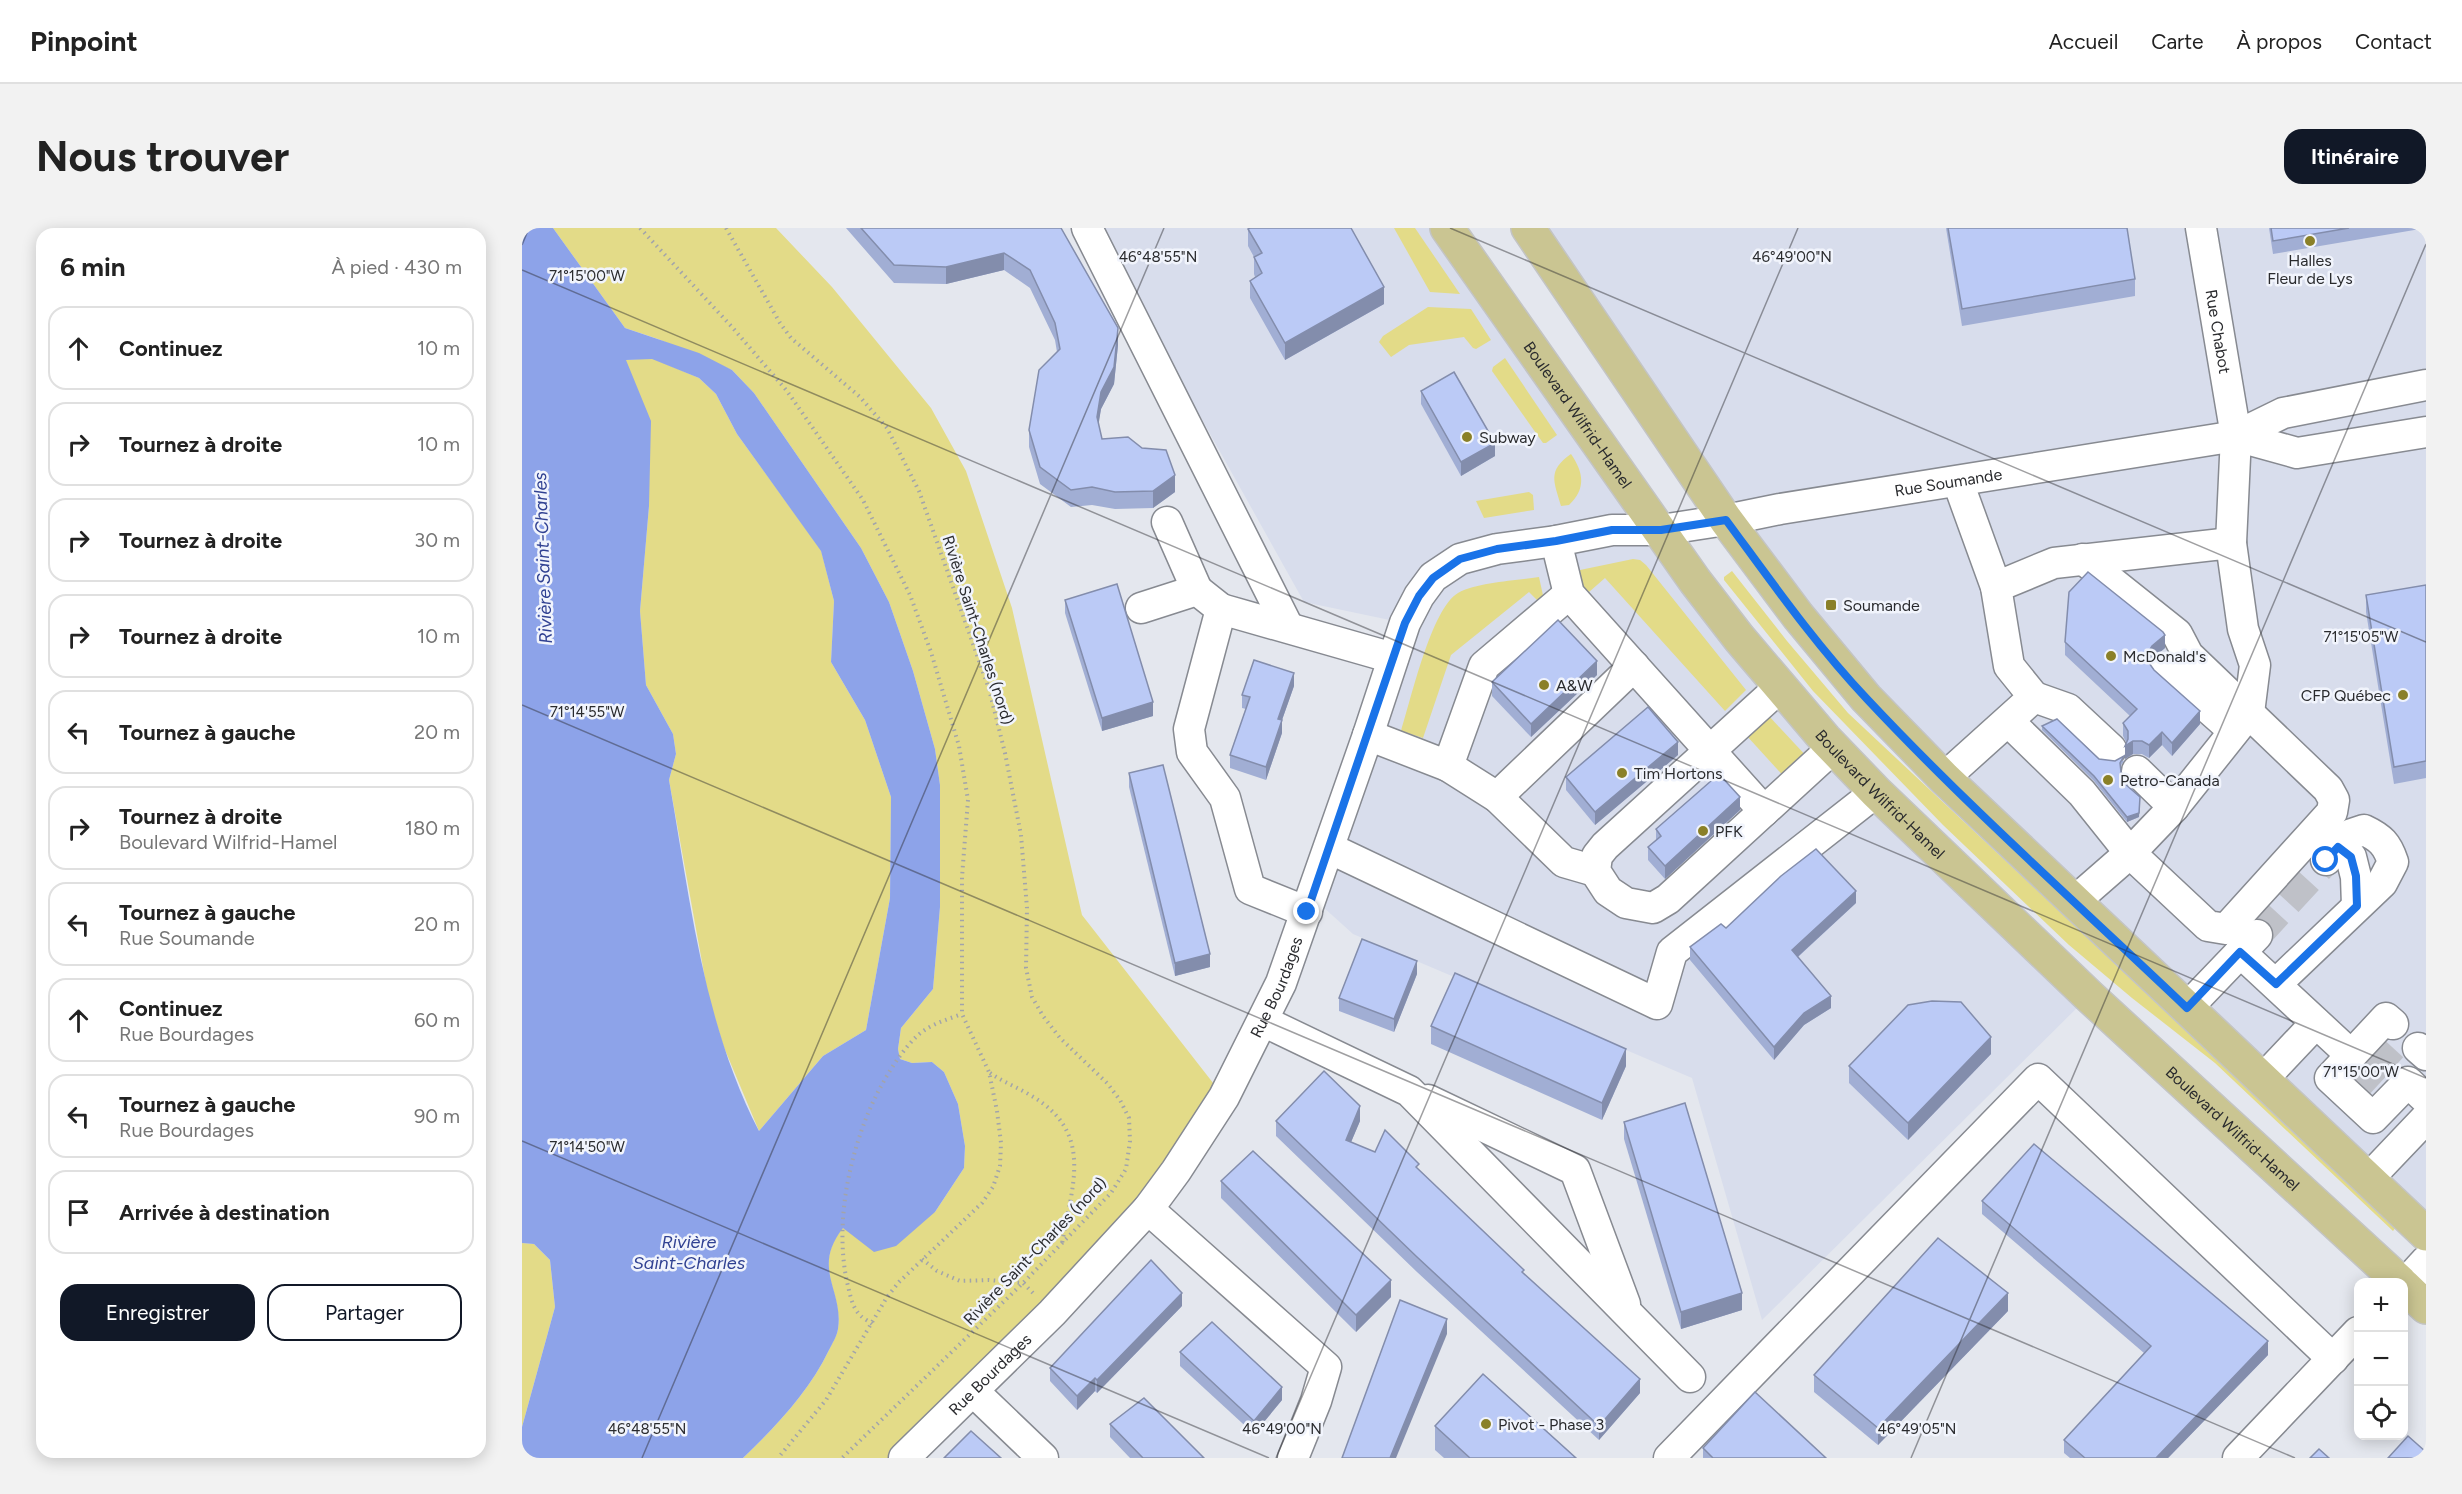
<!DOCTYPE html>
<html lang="fr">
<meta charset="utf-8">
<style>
:root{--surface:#fff;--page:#f2f2f2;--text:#222;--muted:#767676;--line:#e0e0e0;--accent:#111827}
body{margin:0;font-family:Figtree,sans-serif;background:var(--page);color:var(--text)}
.controls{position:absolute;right:18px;bottom:18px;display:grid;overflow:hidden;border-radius:12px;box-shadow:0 3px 15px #0003}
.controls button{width:54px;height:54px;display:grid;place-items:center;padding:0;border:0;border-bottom:2px solid var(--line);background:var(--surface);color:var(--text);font:30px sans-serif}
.stop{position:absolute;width:18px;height:18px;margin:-14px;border:4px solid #1a73e8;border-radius:50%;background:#fff}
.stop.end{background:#1a73e8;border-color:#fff;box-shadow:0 2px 6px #0008}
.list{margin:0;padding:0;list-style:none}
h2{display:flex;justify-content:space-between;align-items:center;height:78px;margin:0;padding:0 24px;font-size:26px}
h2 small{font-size:20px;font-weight:400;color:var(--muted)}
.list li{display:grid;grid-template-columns:39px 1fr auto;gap:18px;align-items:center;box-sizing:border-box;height:84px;margin:0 12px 12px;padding:0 12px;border:2px solid var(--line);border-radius:18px}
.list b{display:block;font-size:22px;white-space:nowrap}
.list p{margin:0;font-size:20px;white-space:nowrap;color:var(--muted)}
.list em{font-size:20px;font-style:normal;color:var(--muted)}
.actions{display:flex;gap:12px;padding:18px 24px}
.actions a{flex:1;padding:14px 0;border:2px solid var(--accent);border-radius:18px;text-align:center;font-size:21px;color:var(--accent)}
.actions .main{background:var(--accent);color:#fff}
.icon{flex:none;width:33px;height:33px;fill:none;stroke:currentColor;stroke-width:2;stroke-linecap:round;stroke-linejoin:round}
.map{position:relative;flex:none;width:1904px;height:1230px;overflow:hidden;border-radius:18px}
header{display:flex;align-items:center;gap:36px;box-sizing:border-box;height:84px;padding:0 30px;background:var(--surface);border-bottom:2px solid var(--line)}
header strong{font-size:28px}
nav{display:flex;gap:33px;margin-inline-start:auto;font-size:21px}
.intro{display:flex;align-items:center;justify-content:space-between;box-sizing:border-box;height:144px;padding:0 36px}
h1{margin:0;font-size:42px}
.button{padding:15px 27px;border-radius:18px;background:var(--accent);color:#fff;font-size:21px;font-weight:700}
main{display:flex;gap:36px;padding:0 36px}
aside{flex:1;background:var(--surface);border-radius:18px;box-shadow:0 3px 15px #0003}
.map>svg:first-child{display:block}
.built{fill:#d8ddec}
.green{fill:#e3db88}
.water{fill:#8da3e9;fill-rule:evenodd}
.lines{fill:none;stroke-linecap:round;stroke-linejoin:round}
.minor-tunnel{stroke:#bfc1c8;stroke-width:30;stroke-dasharray:30 15;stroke-linecap:butt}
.minor-casing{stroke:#878a91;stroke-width:33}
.major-casing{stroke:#c3c4c4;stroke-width:36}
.path{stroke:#a2a4aa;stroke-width:4;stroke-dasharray:1.5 4.5;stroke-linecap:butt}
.minor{stroke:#fff;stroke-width:30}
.major{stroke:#cac592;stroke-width:33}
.wall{fill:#a1aed4}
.shaded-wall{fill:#838dac}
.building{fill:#bbcaf6;stroke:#838dac;stroke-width:1.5}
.route{stroke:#1a73e8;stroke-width:8}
.ticks{fill:none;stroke:#2a2b2e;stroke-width:1.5;stroke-opacity:0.45}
.poi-dot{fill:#8a8028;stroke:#f1f4fc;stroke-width:2}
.labels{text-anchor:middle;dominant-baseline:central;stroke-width:5;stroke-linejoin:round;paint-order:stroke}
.poi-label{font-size:16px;fill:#2a2b2e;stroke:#f1f4fc;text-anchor:start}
.street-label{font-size:16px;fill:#2a2b2e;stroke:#f1f4fc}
.water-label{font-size:18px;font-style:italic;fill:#304192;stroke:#f1f4fc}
.ticks-label{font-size:15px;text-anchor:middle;fill:#2a2b2e;stroke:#f1f4fc;stroke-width:5;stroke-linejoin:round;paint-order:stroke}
</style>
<header>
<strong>Pinpoint</strong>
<nav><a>Accueil</a><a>Carte</a><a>À propos</a><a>Contact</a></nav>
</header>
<div class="intro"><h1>Nous trouver</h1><a class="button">Itinéraire</a></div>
<main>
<aside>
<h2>6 min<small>À pied · 430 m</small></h2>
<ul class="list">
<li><svg class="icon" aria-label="ahead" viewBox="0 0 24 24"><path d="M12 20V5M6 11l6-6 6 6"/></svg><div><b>Continuez</b></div><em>10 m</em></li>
<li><svg class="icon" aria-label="right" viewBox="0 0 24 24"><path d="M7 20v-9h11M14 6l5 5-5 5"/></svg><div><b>Tournez à droite</b></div><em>10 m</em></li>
<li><svg class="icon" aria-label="right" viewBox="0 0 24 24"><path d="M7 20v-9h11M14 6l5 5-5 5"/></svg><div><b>Tournez à droite</b></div><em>30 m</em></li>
<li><svg class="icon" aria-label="right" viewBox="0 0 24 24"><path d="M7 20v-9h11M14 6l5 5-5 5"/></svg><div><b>Tournez à droite</b></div><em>10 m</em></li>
<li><svg class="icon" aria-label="left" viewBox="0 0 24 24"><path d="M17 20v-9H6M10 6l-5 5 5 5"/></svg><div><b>Tournez à gauche</b></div><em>20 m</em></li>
<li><svg class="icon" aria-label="right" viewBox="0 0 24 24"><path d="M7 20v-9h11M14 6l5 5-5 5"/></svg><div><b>Tournez à droite</b><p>Boulevard Wilfrid-Hamel</p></div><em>180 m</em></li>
<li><svg class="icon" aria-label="left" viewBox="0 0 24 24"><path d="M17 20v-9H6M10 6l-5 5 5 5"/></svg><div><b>Tournez à gauche</b><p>Rue Soumande</p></div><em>20 m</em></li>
<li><svg class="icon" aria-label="ahead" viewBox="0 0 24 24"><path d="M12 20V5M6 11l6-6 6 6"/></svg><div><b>Continuez</b><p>Rue Bourdages</p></div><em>60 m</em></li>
<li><svg class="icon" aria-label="left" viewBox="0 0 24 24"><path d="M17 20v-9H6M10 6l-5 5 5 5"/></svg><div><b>Tournez à gauche</b><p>Rue Bourdages</p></div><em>90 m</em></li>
<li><svg class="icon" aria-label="arrive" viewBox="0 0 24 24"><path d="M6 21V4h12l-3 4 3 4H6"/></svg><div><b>Arrivée à destination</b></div></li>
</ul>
<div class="actions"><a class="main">Enregistrer</a><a>Partager</a></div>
</aside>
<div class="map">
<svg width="1904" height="1230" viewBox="0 0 1904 1230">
<rect width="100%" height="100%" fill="#e4e7ee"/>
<g class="built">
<path d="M573 0H925L1173 353 1567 768 1240 1092 1170 850 831 706 790 669 882 395 782 374Z"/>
<path d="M1006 0H1904V1006L1387 512Z"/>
</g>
<g class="green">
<path d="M31 0H254L310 59 409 180 444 243 490 380 560 687 702 869 654 943 382 1230H221C254 1198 287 1164 307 1122 310 1115 315 1108 316 1101 321 1061 289 1041 321 999L332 1007 413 984 442 940 443 918 436 876 422 844 410 834 390 835 378 831 376 821 379 800 411 761 418 679V557L413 521 391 443 367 374 339 320 232 165 210 142 136 111 103 100Z"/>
<path d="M872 0H893L938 66 908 64Z"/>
<path d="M906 79 949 81 969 112 954 121 951 120 942 109 887 117 869 129 857 114 861 108Z"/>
<path d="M130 130 177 150 194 166 215 206 299 322 312 373 309 434 343 492 369 569 368 670 344 802 301 828 237 903 201 817 186 767 147 552 154 526 151 506 124 457 118 383 127 278 103 132Z"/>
<path d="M983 130 1035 207 1024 215H1021L970 143 971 139Z"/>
<path d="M1049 226C1062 245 1064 261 1047 277L1039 278C1032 253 1025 243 1049 226Z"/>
<path d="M1007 264 1011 267 1012 282 962 290 954 273Z"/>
<path d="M1111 331 1118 332 1124 337 1224 462 1203 483 1083 350 1067 364 1060 357 1058 342Z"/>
<path d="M1210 343 1265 413 1326 485 1874 999 1871 1003 1693 835 1610 770 1547 717 1421 597 1291 463 1202 352V349Z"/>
<path d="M1017 349 1022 372 1017 374 1007 364 929 427 901 510 879 503C889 472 909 381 936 365 956 354 994 353 1017 349Z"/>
<path d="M1246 487 1287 531 1265 552 1224 507Z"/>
<path d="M0 1015 12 1016 28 1032 33 1079 0 1199Z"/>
</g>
<path class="water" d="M0 0H31L103 100 177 125 210 142 232 165 339 320 367 374 391 443 413 521 418 557V679L411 761 379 800 376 821 378 831 390 835 410 834 422 844 436 876 443 918 442 940 413 984 374 1018 352 1024 321 1000C289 1041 322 1062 316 1101 315 1108 310 1116 307 1122 287 1164 254 1198 221 1230H0V1199L33 1079 28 1032 12 1016 0 1015ZM130 131 177 150 194 166 215 206 299 323 312 373 309 434 343 492 369 569 368 670 344 802 301 828 237 903C181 795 168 670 147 552L154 526 151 506 124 457 118 383 127 278 129 193 104 132Z"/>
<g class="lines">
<g class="minor-tunnel">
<path d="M1735 707 1804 632"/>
<path d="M1849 820 1875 844"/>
<path d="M1831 840 1856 863"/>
</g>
<g class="minor-casing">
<g id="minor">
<path d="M565 0 766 399"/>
<path id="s1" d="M1679 0 1714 208 1709 315"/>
<path d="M1714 208 1775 225 1904 204"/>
<path d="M645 294 675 362"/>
<path d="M1034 313 1047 366 1242 583"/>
<path d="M1474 359 1532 335 1709 315 1721 401 1733 437 1727 485 1652 579"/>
<path d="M1047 366 962 438 926 538 975 569 1042 634 1073 643"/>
<path d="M619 380 675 362 699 381 667 501 670 524 703 570 728 661 785 684"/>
<path d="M699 381 871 430"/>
<path d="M1643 442 1712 503"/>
<path d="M1258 459 1083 618 1075 628 1073 643 1086 663 1104 675 1131 680 1146 671 1311 520"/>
<path d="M1512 469 1546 481 1589 521"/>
<path d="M1486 493 1560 565 1608 625 1686 698 1704 701 1810 584 1812 572 1806 561 1666 427 1655 406 1561 331"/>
<path d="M846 507 926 538"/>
<path d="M1422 550 1512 469 1487 438 1474 359 1436 254"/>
<path d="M975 569 1112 438"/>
<path d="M1816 619 1829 629 1834 649 1835 678"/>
<path d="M807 620 1135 776 1150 724 1354 564"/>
<path d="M1553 673 1608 625 1652 579 1615 543"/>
<path d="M1718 724 1829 827"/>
<path d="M1754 756 1860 655 1871 634C1865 616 1859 610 1842 602L1827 607 1804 632"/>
<path d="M1665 780 1735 707"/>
<path d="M741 793 887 863 1168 1149"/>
<path d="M1871 796 1864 790 1808 850 1851 890 1886 854 1904 871"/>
<path d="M1896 820 1904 827"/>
<path d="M1741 851 1794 795"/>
<path d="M906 872 1053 942 1103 1076"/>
<path d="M1846 951 1904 890"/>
<path d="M626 981 804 1139 794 1173 771 1230"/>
<path d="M1882 1057 1904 1033"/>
<path d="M451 1163 521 1230"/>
<path id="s2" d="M382 1230 530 1085 626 981 654 943 702 869 759 755 846 507 883 395 897 368 911 349 938 331 975 321 1034 313 1090 302H1139L1204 292 1258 281 1714 208 1761 185 1904 157"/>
<path d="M1147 1230 1516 851 1811 1131"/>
<path d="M1716 1230 1836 1104"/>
</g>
</g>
<g class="major-casing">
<g id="major">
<path id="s3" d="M925 0 1173 353 1217 410 1303 511 1354 564 1567 768 1878 1054"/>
<path d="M1006 0 1204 292 1276 388 1344 470 1422 550 1904 1006"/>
<path d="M1882 1058 1904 1079"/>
</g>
</g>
<g class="path">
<path d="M118 0 210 99 265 163 341 272 388 367 409 424 437 518 446 572 440 649V786L467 844 475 883 479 915 478 938 471 959 460 975 377 1054 365 1069 304 1172 256 1230"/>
<path d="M204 0 258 95 269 110 338 169 365 200 397 263 467 461 483 525 499 607 505 680 504 740 510 769 521 788 538 810 585 855 598 872 607 890 608 913 604 941 589 965 501 1055 320 1230"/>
<path d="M468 845C481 854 495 859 508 867 573 904 550 957 540 1016"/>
<path d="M400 1031 415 1043 438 1053 467 1052 501 1055 512 1066"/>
<path d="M350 1096C347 1093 342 1091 339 1088 330 1080 328 1066 325 1054 314 1002 324 943 343 893 353 866 374 828 395 808 408 796 424 792 440 786"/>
</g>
<use href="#minor" class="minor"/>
<use href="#major" class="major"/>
</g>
<g class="wall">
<path d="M324 0H539L596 117 592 156 579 181 576 196 580 211 653 264 631 280 593 281 570 277 549 279 518 256 507 219V202L535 124 533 112 508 60 482 42 424 56 372 55Z"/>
<path d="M1424 0H1605L1613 51V68L1440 98Z"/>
<path d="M1747 0H1904L1751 26Z"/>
<path d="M726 1 862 76 763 132 728 70V53L733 49 732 46V29L726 18Z"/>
<path d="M899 163 973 228 939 248 899 176Z"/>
<path d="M1904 357V550L1872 556 1844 384V367Z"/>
<path d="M543 372 631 488 580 503 543 385Z"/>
<path d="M1543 414 1643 420 1630 431 1627 436 1678 496 1650 528 1640 517 1627 530 1620 526H1611L1603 531 1604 514 1601 508V495L1608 488 1543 427Z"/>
<path d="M1075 447 1009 509 970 468V454Z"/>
<path d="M772 458 760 492V505L744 552 708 540V527L724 481 720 480V467Z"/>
<path d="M1520 498 1577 531 1593 533H1602L1598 539 1599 544 1617 589 1605 594 1572 553 1520 502Z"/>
<path d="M1156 527 1073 597 1044 562V549Z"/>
<path d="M607 545 688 739 653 748 607 559Z"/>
<path d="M1218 582 1143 651 1126 632V619L1134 613V601Z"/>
<path d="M1334 675 1276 729 1309 780 1282 797 1252 832 1168 732V719L1204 700Z"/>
<path d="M895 746 872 804 817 783V770Z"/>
<path d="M909 798 1104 838 1080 892 909 816Z"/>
<path d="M1469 826 1386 912 1327 855V838Z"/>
<path d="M754 893H838L829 914 897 943 1002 1046 1118 1165 1077 1212 895 1044 754 908Z"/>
<path d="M1102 894 1220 1082 1159 1101 1102 911Z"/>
<path d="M699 953 869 1069 834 1104 699 970Z"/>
<path d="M1460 973 1746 1127 1646 1230H1548L1542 1225V1212L1622 1125 1460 986Z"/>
<path d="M660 1078 575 1165 573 1163 555 1182 528 1153V1140Z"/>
<path d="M1486 1083 1356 1217 1292 1164V1147Z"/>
<path d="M658 1124 760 1172 732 1206 658 1138Z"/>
<path d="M588 1196 682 1230H608L588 1209Z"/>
<path d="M913 1198 1054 1230H922L913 1222Z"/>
<path d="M1181 1220 1304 1230H1181Z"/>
</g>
<g class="shaded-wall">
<path d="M482 25V42L424 56V39Z"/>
<path d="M862 59V76L763 132V115Z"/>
<path d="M596 100V117L592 156 579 181 575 206V189L579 164Z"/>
<path d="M973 215V228L939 248V234Z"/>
<path d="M653 247V264L631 280V263Z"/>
<path d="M1643 407V420L1630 431 1624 441V428L1630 418Z"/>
<path d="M1075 433V447L1009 509V496Z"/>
<path d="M772 445V458L760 492V505L744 552V539L756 491Z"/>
<path d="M631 474V488L580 503V490Z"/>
<path d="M1678 483V496L1650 528V515Z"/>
<path d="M1640 504V517L1627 530V517Z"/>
<path d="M1611 513V526L1603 531V518Z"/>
<path d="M1156 514V527L1073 597V584Z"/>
<path d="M1218 569V582L1143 651V638Z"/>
<path d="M1618 574 1617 589 1605 594V589Z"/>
<path d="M1334 663V675L1270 734V722Z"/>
<path d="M688 726V739L653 748V735Z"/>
<path d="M895 733V746L872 804V791Z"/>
<path d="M1309 768V780L1282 797 1252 832V819L1282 785Z"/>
<path d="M1469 809V826L1386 912V895Z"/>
<path d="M1104 821V838L1080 892V875Z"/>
<path d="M838 878V893L824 926V912Z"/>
<path d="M869 1052V1069L834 1104V1087Z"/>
<path d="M660 1065V1078L575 1165V1152Z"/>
<path d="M1220 1065V1082L1159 1101V1084Z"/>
<path d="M1486 1065V1083L1356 1217V1200Z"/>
<path d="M925 1091V1106L874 1230H868Z"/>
<path d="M1746 1113V1127L1646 1230H1634Z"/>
<path d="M573 1150V1163L555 1182V1168Z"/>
<path d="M1118 1151V1165L1077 1212V1198Z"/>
<path d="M760 1159V1172L732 1206V1193Z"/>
</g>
<g class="building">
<path d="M339 0H539L596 100 592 139 579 164 575 189 580 211 606 209 620 220 644 222 653 247 631 263 593 264 570 259 549 262 518 239 507 202 517 142 538 121 533 95 508 42 482 25 424 39 372 37Z"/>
<path d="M728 0H829L862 59 763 115 728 53 740 45 732 29 740 25 726 1Z"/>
<path d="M1426 0H1605L1613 51 1440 81Z"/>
<path d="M1749 0H1827L1751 13Z"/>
<path d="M932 144 973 215 939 234 899 163Z"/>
<path d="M1566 344 1641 404 1643 407 1630 418 1624 428 1627 435 1632 442 1678 483 1650 515 1640 504 1627 517 1620 513H1611L1603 518 1606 511V503L1601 495 1615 481 1543 414 1547 364Z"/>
<path d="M595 356 631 474 580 490 543 372Z"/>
<path d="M1904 357V533L1872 539 1844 367Z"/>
<path d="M1036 392 1075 433 1009 496 970 454Z"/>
<path d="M732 432 772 445 756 491 760 492 744 539 708 527 728 469 720 467Z"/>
<path d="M1126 479 1156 514 1073 584 1044 549Z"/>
<path d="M1535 491 1577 531 1593 533 1602 528 1598 535 1599 544 1603 551 1601 554 1618 569 1617 585 1605 589 1572 548 1520 498Z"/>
<path d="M641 537 688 726 653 735 607 545Z"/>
<path d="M1197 546 1218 569 1143 638 1126 619 1139 608 1134 601Z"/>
<path d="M1294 621 1334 663 1270 722 1309 768 1282 785 1252 819 1168 719 1199 696 1204 700 1259 648Z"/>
<path d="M840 711 895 733 872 791 817 770Z"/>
<path d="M933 745 1104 821 1080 875 909 798Z"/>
<path d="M1410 773 1439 774 1469 809 1386 895 1327 838 1386 777Z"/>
<path d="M802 843 838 878 824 912 853 924 863 902 897 936 894 939 1002 1042 1000 1044 1118 1151 1077 1198 895 1029 754 893Z"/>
<path d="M1163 875 1220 1065 1159 1084 1102 894Z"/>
<path d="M1512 916 1746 1113 1634 1230H1563L1542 1212 1629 1118 1460 973Z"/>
<path d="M731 923 869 1052 834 1087 699 953Z"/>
<path d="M1416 1010 1486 1065 1356 1200 1292 1147Z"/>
<path d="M629 1032 660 1065 575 1152 573 1150 555 1168 528 1140Z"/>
<path d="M878 1072 925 1091 868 1230H820Z"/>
<path d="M690 1094 760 1159 732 1193 658 1124Z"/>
<path d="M961 1146 1054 1230H948L913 1198Z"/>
<path d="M1233 1164 1304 1230H1191L1181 1220Z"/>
<path d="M622 1170 682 1230H621L588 1196Z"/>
<path d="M449 1203 479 1230H422Z"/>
<path d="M1886 1208 1904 1224V1230H1866Z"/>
<path d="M1797 1221 1807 1230H1788Z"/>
</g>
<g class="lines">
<path class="route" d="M785 684 883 395 897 368 911 350 938 331 975 321 1034 313 1090 302H1139L1204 292C1249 353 1293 416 1345 471 1446 579 1558 678 1665 780L1718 724 1754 756 1835 678 1834 648 1829 629 1816 619 1804 632"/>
</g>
<path class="ticks" d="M928 0 1904 414M0 17 7 0M0 42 1904 850M0 477 1773 1230M0 913 747 1230M120 1230 642 0M754 1230 1276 0M1389 1230 1904 16"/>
<g class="poi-dot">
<circle cx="1788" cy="13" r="6"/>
<circle cx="945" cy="209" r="6"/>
<rect x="1303" y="371" width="12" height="12" rx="3"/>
<circle cx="1589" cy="428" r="6"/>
<circle cx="1022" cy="457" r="6"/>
<circle cx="1881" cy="467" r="6"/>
<circle cx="1100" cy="545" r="6"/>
<circle cx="1586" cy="552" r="6"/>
<circle cx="1181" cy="603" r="6"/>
<circle cx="964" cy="1196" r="6"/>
</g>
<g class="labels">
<g class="poi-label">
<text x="1788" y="32" text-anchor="middle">Halles<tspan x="1788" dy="18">Fleur de Lys</tspan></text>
<text x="957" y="209">Subway</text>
<text x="1321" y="377">Soumande</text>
<text x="1601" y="428">McDonald's</text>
<text x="1034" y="457">A&amp;W</text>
<text x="1869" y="467" text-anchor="end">CFP Québec</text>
<text x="1112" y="545">Tim Hortons</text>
<text x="1598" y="552">Petro-Canada</text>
<text x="1193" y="603">PFK</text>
<text x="976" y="1196">Pivot - Phase 3</text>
</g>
<g class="street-label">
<text stroke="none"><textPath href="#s1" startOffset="105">Rue Chabot</textPath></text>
<text stroke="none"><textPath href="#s3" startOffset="228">Boulevard Wilfrid-Hamel</textPath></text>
<text stroke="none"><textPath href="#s2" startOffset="1574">Rue Soumande</textPath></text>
<text transform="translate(456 402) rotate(72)">Rivière Saint-Charles (nord)</text>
<text stroke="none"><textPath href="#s3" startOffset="714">Boulevard Wilfrid-Hamel</textPath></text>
<text stroke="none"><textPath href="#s2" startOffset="606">Rue Bourdages</textPath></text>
<text stroke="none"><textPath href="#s3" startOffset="1200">Boulevard Wilfrid-Hamel</textPath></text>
<text transform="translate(513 1023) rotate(-46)">Rivière Saint-Charles (nord)</text>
<text stroke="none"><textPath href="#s2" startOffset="120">Rue Bourdages</textPath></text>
</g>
<g class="water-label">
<text transform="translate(21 330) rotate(-92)">Rivière Saint-Charles</text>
<text x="167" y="1014">Rivière<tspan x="167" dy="21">Saint-Charles</tspan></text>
</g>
</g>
<g class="ticks-label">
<text x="636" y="34">46°48'55"N</text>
<text x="1270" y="34">46°49'00"N</text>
<text x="65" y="53">71°15'00"W</text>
<text x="1839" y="414">71°15'05"W</text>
<text x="65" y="489">71°14'55"W</text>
<text x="1839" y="849">71°15'00"W</text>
<text x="65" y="924">71°14'50"W</text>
<text x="125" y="1206">46°48'55"N</text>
<text x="760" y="1206">46°49'00"N</text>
<text x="1395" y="1206">46°49'05"N</text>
</g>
</svg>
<div class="controls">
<button>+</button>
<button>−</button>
<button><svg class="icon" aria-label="locate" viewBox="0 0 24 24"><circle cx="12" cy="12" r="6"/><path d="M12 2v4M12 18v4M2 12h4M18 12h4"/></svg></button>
</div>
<div class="stop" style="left:1804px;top:632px"></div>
<div class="stop end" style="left:785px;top:684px"></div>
</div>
</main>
